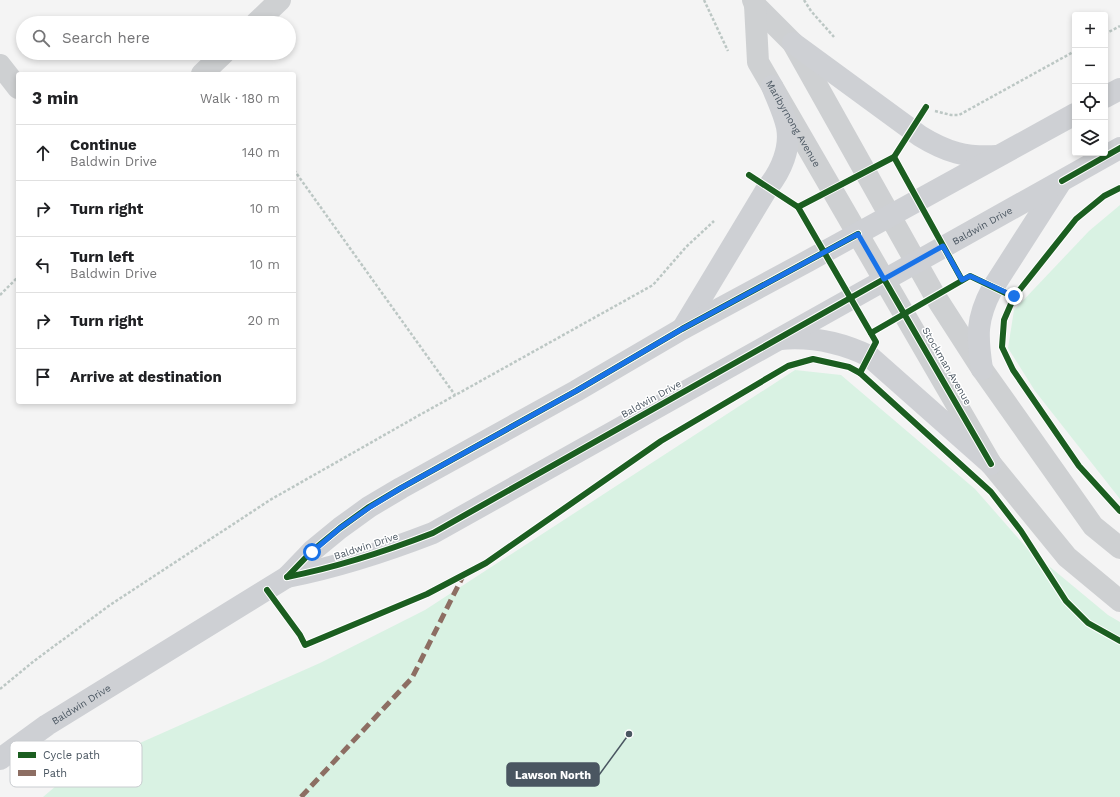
<!DOCTYPE html>
<meta charset="utf-8">
<style>
:root{--surface:#fff;--page:#f2f2f2;--text:#202124;--muted:#757577;--line:#e0e0e0}
body{margin:0;font-family:"Work Sans",sans-serif;background:var(--page);color:var(--text)}
.controls{position:absolute;right:12px;top:12px;display:grid;overflow:hidden;border-radius:4px;box-shadow:0 2px 6px #0003}
.controls button{width:36px;height:36px;display:grid;place-items:center;padding:0;border:0;border-bottom:1px solid var(--line);background:var(--surface);color:var(--text);font:20px sans-serif}
.stop{position:absolute;width:12px;height:12px;margin:-9px;border:3px solid #1a73e8;border-radius:50%;background:#fff}
.stop.end{background:#1a73e8;border-color:#fff;box-shadow:0 1px 4px #0008}
.list{margin:0;padding:0;list-style:none}
h2{display:flex;justify-content:space-between;align-items:center;height:52px;margin:0;padding:0 16px;font-size:17px}
h2 small{font-size:13px;font-weight:400;color:var(--muted)}
.list li{display:grid;grid-template-columns:26px 1fr auto;gap:12px;align-items:center;box-sizing:border-box;height:56px;padding:0 16px;border-top:1px solid var(--line)}
.list b{display:block;font-size:15px;white-space:nowrap}
.list p{margin:0;font-size:13px;white-space:nowrap;color:var(--muted)}
.list em{font-size:13px;font-style:normal;color:var(--muted)}
.icon{flex:none;width:22px;height:22px;fill:none;stroke:currentColor;stroke-width:2;stroke-linecap:round;stroke-linejoin:round}
.map{position:relative;flex:none;width:1120px;height:797px;overflow:hidden}
.search{position:absolute;background:var(--surface);box-shadow:0 2px 6px #0003;left:16px;top:16px;width:280px;height:44px;display:flex;align-items:center;gap:10px;box-sizing:border-box;padding:0 14px;border-radius:22px;color:var(--muted);font-size:15px}
.panel{position:absolute;background:var(--surface);box-shadow:0 2px 6px #0003;left:16px;top:72px;width:280px;height:332px;border-radius:4px}
.map>svg:first-child{display:block}
.green{fill:#d9f2e3}
.lines{fill:none;stroke-linecap:round;stroke-linejoin:round}
.path{stroke:#bcc7c4;stroke-width:2.5;stroke-dasharray:3 2;stroke-linecap:butt}
.minor{stroke:#ced0d2;stroke-width:22}
.tertiary{stroke:#ced0d2;stroke-width:22}
.secondary{stroke:#ced0d4;stroke-width:22}
.quiet{stroke:#8d6e63;stroke-width:5;stroke-dasharray:10 5;stroke-linecap:butt}
.cycleway-casing{stroke:#fff;stroke-width:8}
.cycleway{stroke:#1b5e20;stroke-width:6}
.route{stroke:#1a73e8;stroke-width:5}
.labels{text-anchor:middle;dominant-baseline:central;stroke-width:3;stroke-linejoin:round;paint-order:stroke}
.street-label{font-size:10px;fill:#4a5661;stroke:#fff}
.key{fill:#fff;stroke:#c9ccd0;stroke-width:1}
.key-label{font-size:11px;fill:#4a5661}
.leader{fill:none;stroke:#4a5661;stroke-width:1.5}
.callout-dot{fill:#4a5661;stroke:#fff;stroke-width:1.5}
.callout{fill:#4a5661;stroke:#4a5661;stroke-width:1.5}
.callout-label{font-size:11px;text-anchor:middle;font-weight:bold;fill:#fff}
</style>
<div class="map">
<svg width="1120" height="797" viewBox="0 0 1120 797">
<rect width="100%" height="100%" fill="#f4f4f4"/>
<g class="green">
<path d="M1120 205V499L1035 391 1008 348 1014 310 1089 231Z"/>
<path d="M795 370 841 375 975 489 1026 547 1108 615 1120 622V797H43L70 774 320 663 425 610Z"/>
</g>
<g class="lines">
<g class="path">
<path d="M704 0 728 51"/>
<path d="M804 0 811 11 834 37"/>
<path d="M1105 34 1120 26"/>
<path d="M935 111 951 115H959L1075 51"/>
<path d="M294 170 455 395"/>
<path d="M0 295 18 277"/>
<path d="M0 689 34 661 110 605 270 500 416 417 653 285 686 247 714 221"/>
</g>
<g class="minor">
<path d="M256 23 280 0"/>
<path d="M0 65 18 88"/>
<path d="M202 74 224 53"/>
</g>
<g class="tertiary">
<path d="M753 0 755 5 793 43 935 296 982 369 1093 526 1120 548"/>
<path id="s1" d="M755 5 758 62 991 464 1067 557 1120 601"/>
</g>
<g class="secondary">
<path d="M793 43 920 136C946 152 966 158 997 156"/>
<path d="M1105 97 1120 89"/>
<path d="M683 328 768 187C781 171 791 148 787 127 784 113 777 99 772 86"/>
<path d="M780 339C812 336 840 342 869 356L991 464"/>
<path d="M982 369C977 336 976 319 992 289L1060 183"/>
<path id="s2" d="M287 577C338 567 384 552 433 533L1120 148"/>
<path id="s3" d="M0 759 47 725 287 577 312 551 340 528 369 507 401 488 576 391 682 329 808 261 1075 114"/>
</g>
<path class="quiet" d="M301 797 412 678 463 576"/>
<g class="cycleway-casing">
<g id="cycleway">
<path d="M894 157 962 280"/>
<path d="M749 175 798 207 876 342 860 373"/>
<path d="M1062 181 1120 148"/>
<path d="M1120 188 1104 196 1076 219 1014 297 1004 320 1002 347 1013 370 1079 466 1120 511"/>
<path d="M798 207 894 157 926 107"/>
<path d="M871 333 970 276 1014 297"/>
<path d="M287 577C338 567 384 552 433 533L884 279 991 464"/>
<path d="M287 577 312 551 340 528 369 507 401 488 576 391 682 329 858 234"/>
<path d="M267 590 300 635 305 645 427 594 486 563 661 441 788 366 813 359 849 367 860 373 991 492 1021 531 1066 601 1088 623 1120 641"/>
</g>
</g>
<use href="#cycleway" class="cycleway"/>
</g>
<g class="lines">
<path class="route" d="M312 552 340 528 370 507 401 488 576 391 682 329 858 234 884 279 943 246 962 280 970 276 1014 296"/>
</g>
<g class="labels">
<g class="street-label">
<text stroke="none"><textPath href="#s1" startOffset="128">Maribyrnong Avenue</textPath></text>
<text stroke="none"><textPath href="#s2" startOffset="782">Baldwin Drive</textPath></text>
<text transform="translate(947 366) rotate(60)">Stockman Avenue</text>
<text transform="translate(651 399) rotate(-29)">Baldwin Drive</text>
<text transform="translate(366 546) rotate(-18)">Baldwin Drive</text>
<text stroke="none"><textPath href="#s3" startOffset="98">Baldwin Drive</textPath></text>
</g>
</g>
<rect x="10" y="741" width="132" height="46" rx="6" class="key"/>
<rect x="18" y="752" width="18" height="6" fill="#1b5e20"/>
<rect x="18" y="770" width="18" height="6" fill="#8d6e63"/>
<g class="key-label">
<text x="43" y="759">Cycle path</text>
<text x="43" y="777">Path</text>
</g>
<path class="leader" d="M629 734L599 775"/>
<circle class="callout-dot" cx="629" cy="734" r="4"/>
<rect class="callout" x="507" y="763" width="92" height="23" rx="4"/>
<g class="callout-label">
<text x="553" y="779">Lawson North</text>
</g>
</svg>
<div class="controls">
<button>+</button>
<button>−</button>
<button><svg class="icon" aria-label="locate" viewBox="0 0 24 24"><circle cx="12" cy="12" r="6"/><path d="M12 2v4M12 18v4M2 12h4M18 12h4"/></svg></button>
<button><svg class="icon" aria-label="layers" viewBox="0 0 24 24"><path d="M12 4l9 5-9 5-9-5zM3 14l9 5 9-5"/></svg></button>
</div>
<div class="stop" style="left:312px;top:552px"></div>
<div class="stop end" style="left:1014px;top:296px"></div>
<div class="search"><svg class="icon" aria-label="search" viewBox="0 0 24 24"><circle cx="10" cy="10" r="6"/><path d="M15 15l6 6"/></svg>Search here</div>
<section class="panel">
<h2>3 min<small>Walk · 180 m</small></h2>
<ul class="list">
<li><svg class="icon" aria-label="ahead" viewBox="0 0 24 24"><path d="M12 20V5M6 11l6-6 6 6"/></svg><div><b>Continue</b><p>Baldwin Drive</p></div><em>140 m</em></li>
<li><svg class="icon" aria-label="right" viewBox="0 0 24 24"><path d="M7 20v-9h11M14 6l5 5-5 5"/></svg><div><b>Turn right</b></div><em>10 m</em></li>
<li><svg class="icon" aria-label="left" viewBox="0 0 24 24"><path d="M17 20v-9H6M10 6l-5 5 5 5"/></svg><div><b>Turn left</b><p>Baldwin Drive</p></div><em>10 m</em></li>
<li><svg class="icon" aria-label="right" viewBox="0 0 24 24"><path d="M7 20v-9h11M14 6l5 5-5 5"/></svg><div><b>Turn right</b></div><em>20 m</em></li>
<li><svg class="icon" aria-label="arrive" viewBox="0 0 24 24"><path d="M6 21V4h12l-3 4 3 4H6"/></svg><div><b>Arrive at destination</b></div></li>
</ul>
</section>
</div>
